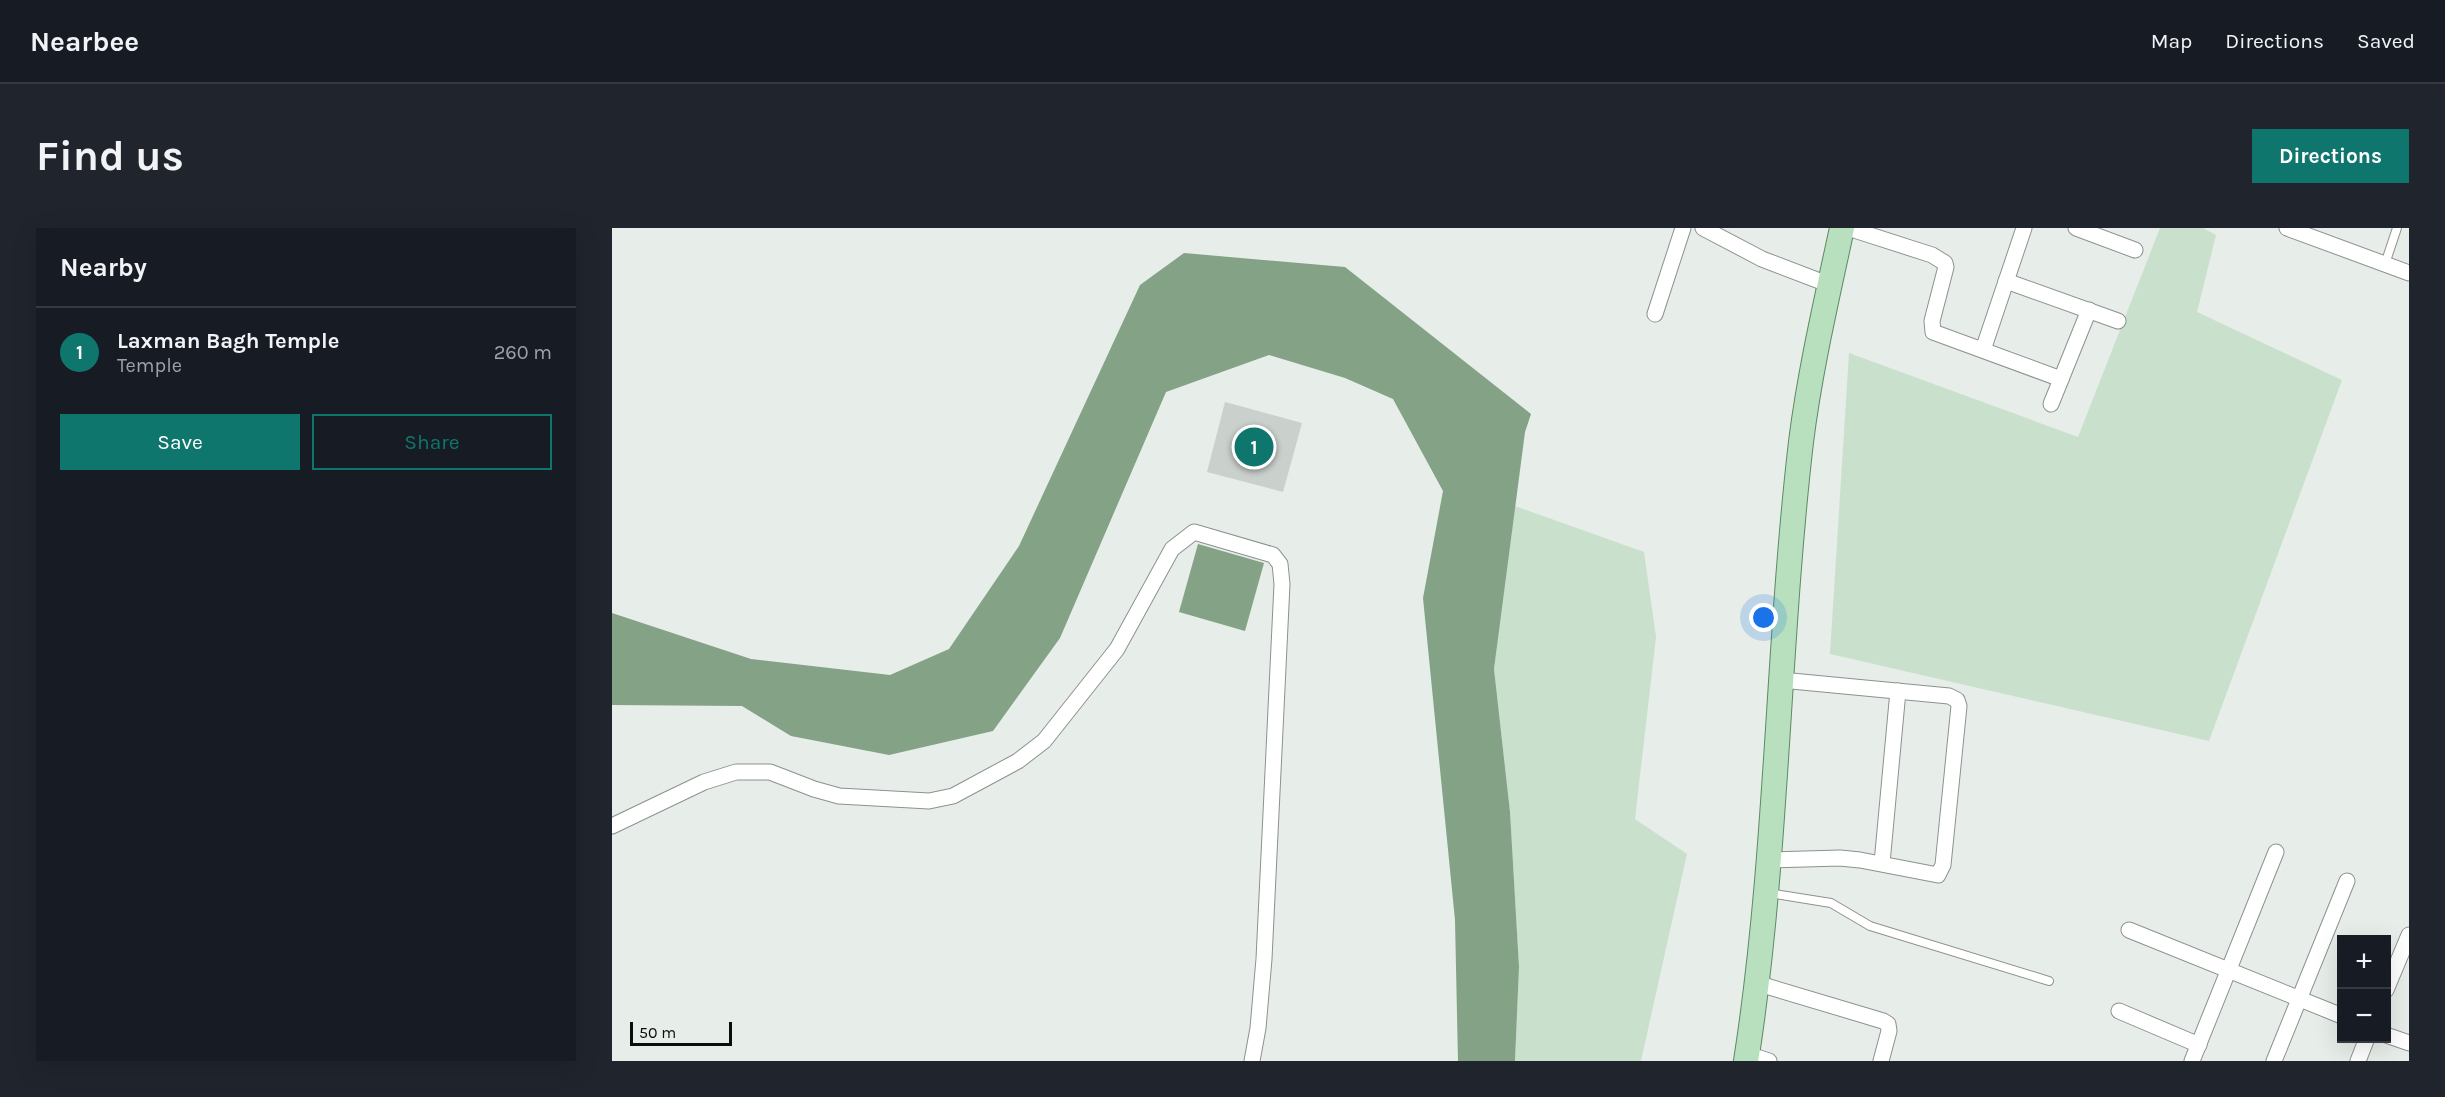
<!DOCTYPE html>
<meta charset="utf-8">
<style>
:root{--surface:#171b24;--page:#20242c;--text:#f1f3f6;--muted:#9ea1a6;--line:#363941;--accent:#0f766e}
body{margin:0;font-family:Karla,sans-serif;background:var(--page);color:var(--text)}
.controls{position:absolute;right:18px;bottom:18px;display:grid;overflow:hidden;border-radius:0px;box-shadow:0 6px 24px #0002}
.controls button{width:54px;height:54px;display:grid;place-items:center;padding:0;border:0;border-bottom:2px solid var(--line);background:var(--surface);color:var(--text);font:30px sans-serif}
.scale{position:absolute;left:18px;bottom:15px;width:102px;box-sizing:border-box;padding-left:6px;border:3px solid #0c0e0c;border-top:0;font-size:16px;line-height:21px;white-space:nowrap;color:#0c0e0c;-webkit-text-stroke:4px #e7ede8;paint-order:stroke}
.you{position:absolute;left:1152px;top:390px;width:21px;height:21px;margin:-15px;border:4px solid #fff;border-radius:50%;background:#1a73e8;box-shadow:0 0 0 9px #1a73e833}
.badge{display:grid;place-items:center;width:39px;height:39px;border-radius:50%;background:var(--accent);color:#fff;font-size:20px;font-weight:700}
.pin{position:absolute;translate:-50% -50%;border:3px solid #fff;box-shadow:0 2px 6px #0006}
.list{margin:0;padding:0;list-style:none}
h2{display:flex;justify-content:space-between;align-items:center;height:78px;margin:0;padding:0 24px;font-size:26px}
h2 small{font-size:20px;font-weight:400;color:var(--muted)}
.list li{display:grid;grid-template-columns:39px 1fr auto;gap:18px;align-items:center;box-sizing:border-box;height:90px;padding:0 24px;border-top:2px solid var(--line)}
.list b{display:block;font-size:22px;white-space:nowrap}
.list p{margin:0;font-size:20px;white-space:nowrap;color:var(--muted)}
.list em{font-size:20px;font-style:normal;color:var(--muted)}
.actions{display:flex;gap:12px;padding:18px 24px}
.actions a{flex:1;padding:14px 0;border:2px solid var(--accent);border-radius:0px;text-align:center;font-size:21px;color:var(--accent)}
.actions .main{background:var(--accent);color:#fff}
.map{position:relative;flex:none;width:1797px;height:833px;overflow:hidden;border-radius:0px}
header{display:flex;align-items:center;gap:36px;box-sizing:border-box;height:84px;padding:0 30px;background:var(--surface);border-bottom:2px solid var(--line)}
header strong{font-size:28px}
nav{display:flex;gap:33px;margin-inline-start:auto;font-size:21px}
.intro{display:flex;align-items:center;justify-content:space-between;box-sizing:border-box;height:144px;padding:0 36px}
h1{margin:0;font-size:42px}
.button{padding:15px 27px;border-radius:0px;background:var(--accent);color:#fff;font-size:21px;font-weight:700}
main{display:flex;gap:36px;padding:0 36px}
aside{flex:1;background:var(--surface);border-radius:0px;box-shadow:0 6px 24px #0002}
.map>svg:first-child{display:block}
.green{fill:#c9e0cc}
.water{fill:#83a286}
.building{fill:#cad0cb}
.lines{fill:none;stroke-linecap:round;stroke-linejoin:round}
.lane-casing{stroke:#8c928d;stroke-width:10}
.street-casing{stroke:#8c928d;stroke-width:17}
.primary-casing{stroke:#5d8963;stroke-width:26}
.lane{stroke:#fff;stroke-width:8}
.street{stroke:#fff;stroke-width:15}
.primary{stroke:#b8e0be;stroke-width:24}
</style>
<header>
<strong>Nearbee</strong>
<nav><a>Map</a><a>Directions</a><a>Saved</a></nav>
</header>
<div class="intro"><h1>Find us</h1><a class="button">Directions</a></div>
<main>
<aside>
<h2>Nearby<small></small></h2>
<ul class="list">
<li><span class="badge">1</span><div><b>Laxman Bagh Temple</b><p>Temple</p></div><em>260 m</em></li>
</ul>
<div class="actions"><a class="main">Save</a><a>Share</a></div>
</aside>
<div class="map">
<svg width="1797" height="833" viewBox="0 0 1797 833">
<rect width="100%" height="100%" fill="#e7ede8"/>
<g class="green">
<path d="M1548 0H1591L1604 7 1585 84 1730 152 1597 513 1218 426 1237 125 1466 209Z"/>
<path d="M903 278 1032 324 1044 409 1023 591 1075 626 1029 833H903L907 739 898 584 882 441Z"/>
</g>
<g class="water">
<path d="M572 25 733 39 919 186 913 204 882 441 898 584 907 739 903 833H846L843 692 811 370 831 263 781 171 733 150 657 127 554 164 448 410 381 503 277 527 179 508 130 478 0 477V385L139 431 278 447 337 421 407 318 528 57Z"/>
<path d="M586 316 652 335 633 403 567 384Z"/>
</g>
<path class="building" d="M613 174 690 195 671 264 595 244Z"/>
<g class="lines">
<g class="lane-casing">
<g id="lane">
<path d="M1773 36 1785 0"/>
<path d="M1157 665 1219 675 1258 698 1437 753"/>
</g>
</g>
<g class="street-casing">
<g id="street">
<path d="M1091 0 1150 31 1218 57"/>
<path d="M1236 0 1320 27 1333 35 1334 39 1320 93 1321 104 1449 151"/>
<path d="M1464 0 1523 22"/>
<path d="M1675 0 1797 45"/>
<path d="M1394 53 1506 93"/>
<path d="M1043 86 1071 0"/>
<path d="M1371 122 1412 0"/>
<path d="M1439 176 1477 82"/>
<path d="M0 598 92 554 124 544H158L202 561 227 568 317 573 341 568 406 533 432 513 505 421 560 321 582 304 661 327 668 336 670 356 652 731 646 800 640 833"/>
<path d="M1156 632 1228 630 1248 632 1326 647 1331 637 1347 478 1345 472 1337 468 1169 452"/>
<path d="M1270 635 1286 463"/>
<path d="M1517 702 1730 788"/>
<path d="M1144 755 1271 793 1276 796 1277 803 1269 833"/>
<path d="M1774 762 1797 707"/>
<path d="M1507 783 1587 817"/>
<path d="M1774 807 1797 815"/>
<path d="M1135 826 1157 833"/>
<path d="M1580 833 1664 624"/>
<path d="M1662 833 1735 653"/>
<path d="M1746 833 1755 810"/>
</g>
</g>
<g class="primary-casing">
<path id="primary" d="M1134 833C1166 628 1165 420 1189 214 1198 142 1215 70 1230 0"/>
</g>
<use href="#lane" class="lane"/>
<use href="#street" class="street"/>
<use href="#primary" class="primary"/>
</g>
</svg>
<div class="controls">
<button>+</button>
<button>−</button>
</div>
<div class="scale">50 m</div>
<div class="you"></div>
<div class="pin badge" style="left:642px;top:219px">1</div>
</div>
</main>
